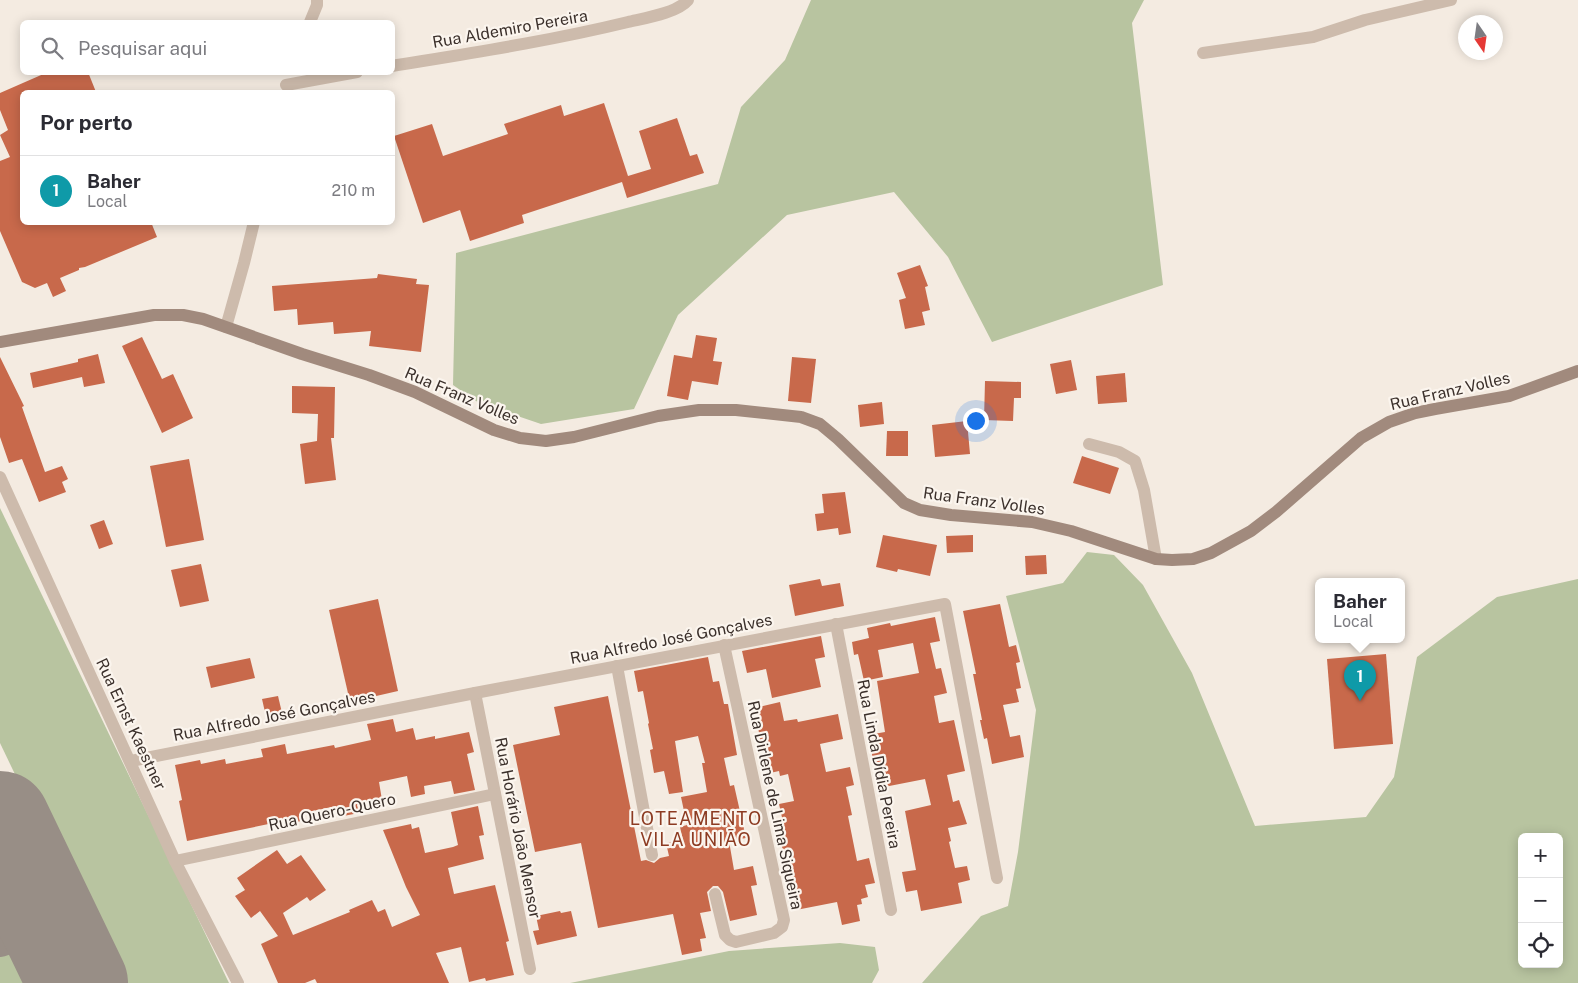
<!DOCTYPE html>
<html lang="pt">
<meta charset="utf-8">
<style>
:root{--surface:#fff;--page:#f2f2f3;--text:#2b2b33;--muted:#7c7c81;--line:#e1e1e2;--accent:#1f5a5e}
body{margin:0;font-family:"Public Sans",sans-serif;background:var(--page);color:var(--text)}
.controls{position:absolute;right:15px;bottom:15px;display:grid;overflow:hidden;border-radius:8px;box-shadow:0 2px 12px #0003}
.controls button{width:45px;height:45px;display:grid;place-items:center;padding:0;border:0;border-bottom:1px solid var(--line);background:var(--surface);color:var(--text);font:25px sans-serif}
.compass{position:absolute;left:1458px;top:15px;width:45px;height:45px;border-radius:50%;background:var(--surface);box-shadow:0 2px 12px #0003;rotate:167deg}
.you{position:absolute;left:975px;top:420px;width:18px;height:18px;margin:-12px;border:4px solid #fff;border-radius:50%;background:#1a73e8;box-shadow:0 0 0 8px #1a73e833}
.badge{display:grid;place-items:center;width:32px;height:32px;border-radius:50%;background:var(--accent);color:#fff;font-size:16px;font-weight:700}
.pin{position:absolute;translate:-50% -41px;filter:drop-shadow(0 1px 2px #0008)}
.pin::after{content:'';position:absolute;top:26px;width:18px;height:15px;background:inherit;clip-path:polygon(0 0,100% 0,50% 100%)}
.popup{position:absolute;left:1315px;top:578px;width:90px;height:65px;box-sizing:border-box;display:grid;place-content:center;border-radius:8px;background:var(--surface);filter:drop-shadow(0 1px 4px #0005);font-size:16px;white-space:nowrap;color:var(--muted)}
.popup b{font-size:19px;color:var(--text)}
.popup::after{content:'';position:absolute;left:50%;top:100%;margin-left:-10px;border:10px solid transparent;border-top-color:var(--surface)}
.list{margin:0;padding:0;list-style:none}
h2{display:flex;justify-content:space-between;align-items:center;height:65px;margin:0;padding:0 20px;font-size:21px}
h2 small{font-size:16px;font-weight:400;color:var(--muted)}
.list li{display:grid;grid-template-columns:32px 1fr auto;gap:15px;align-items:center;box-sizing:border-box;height:70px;padding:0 20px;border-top:1px solid var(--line)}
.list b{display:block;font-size:19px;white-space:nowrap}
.list p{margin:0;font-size:16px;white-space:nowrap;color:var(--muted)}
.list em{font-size:16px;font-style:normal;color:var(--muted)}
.icon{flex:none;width:28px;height:28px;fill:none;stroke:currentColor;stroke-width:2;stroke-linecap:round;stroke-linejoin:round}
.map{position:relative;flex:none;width:1578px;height:983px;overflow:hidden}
.search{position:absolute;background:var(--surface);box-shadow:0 2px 12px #0003;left:20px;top:20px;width:375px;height:55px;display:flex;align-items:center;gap:12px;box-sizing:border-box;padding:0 18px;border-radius:8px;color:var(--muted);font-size:19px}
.panel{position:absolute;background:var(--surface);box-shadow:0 2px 12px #0003;left:20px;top:90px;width:375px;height:135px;border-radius:8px}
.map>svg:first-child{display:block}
.green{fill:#b8c4a0;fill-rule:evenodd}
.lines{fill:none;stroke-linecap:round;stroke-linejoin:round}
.taxiway{stroke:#988e86;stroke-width:40}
.runway{stroke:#988e86;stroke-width:100}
.building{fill:#c8694b}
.street{stroke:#cdbbac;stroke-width:12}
.secondary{stroke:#a18a7d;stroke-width:12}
.labels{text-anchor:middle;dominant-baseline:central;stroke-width:4.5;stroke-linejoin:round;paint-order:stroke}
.street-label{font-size:16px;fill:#3b302b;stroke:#fbf5ee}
.neighbourhood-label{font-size:18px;letter-spacing:1px;fill:#8c3b22;stroke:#fbf5ee}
</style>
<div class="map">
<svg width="1578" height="983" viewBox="0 0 1578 983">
<rect width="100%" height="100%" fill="#f4ebe1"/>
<g class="green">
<path d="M811 0H1144L1132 23 1163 285 992 342 948 257 894 192 787 215 678 315 634 409 541 424 479 403 453 385 456 253 718 184 741 107 785 60Z"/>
<path d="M0 508 229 983H115L0 743Z"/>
<path d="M1087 552 1114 555 1143 585 1192 673 1255 826 1366 817 1394 777 1417 657 1497 597 1578 579V983H922L981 916 1008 906 1018 852 1036 710 1006 596 1063 583ZM1522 837H1559V964H1522Z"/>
<path d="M840 943 875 947 879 970 872 983H570L729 951Z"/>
<path d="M12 950 26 954 40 983H0V954Z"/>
</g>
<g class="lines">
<path class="taxiway" d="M0 937 45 916"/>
<path class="runway" d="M0 821 78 983"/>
</g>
<g class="building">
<path d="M48 72H88L96 92H22V222H151L157 237 85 267 79 268V270L60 278 66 291 53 297 47 283 35 288 22 282 0 231V161L10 157 0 135 8 130 0 110V93Z"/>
<path d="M604 103 628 176 651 169 639 131 677 118 690 156 697 154 704 173 627 198 622 182 522 215 524 223 470 241 460 210 423 223 394 136 432 124 443 156 508 134 504 124 561 105 564 116Z"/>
<path d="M920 265 928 286 925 287 930 310 922 312 925 325 905 329 899 300 906 298 897 273Z"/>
<path d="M378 274 417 279 416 284 429 285 421 352 369 346 371 331 334 334 333 322 298 325 297 309 274 311 272 286 377 278Z"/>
<path d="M696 335 717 338 713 361 722 362 718 385 692 381 688 400 667 396 674 355 692 358Z"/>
<path d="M142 337 162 379 173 374 193 418 162 433 122 346Z"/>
<path d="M98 354 105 383 84 387 82 377 33 388 30 373 78 362V359Z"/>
<path d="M0 357 24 406 22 407 45 472 62 466 68 479 62 482 66 492 39 502 22 459 9 463 0 437Z"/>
<path d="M792 357 816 359 811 403 788 401Z"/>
<path d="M1071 360 1077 390 1056 394 1050 364Z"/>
<path d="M1125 373 1127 402 1098 404 1096 376Z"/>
<path d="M985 381 1021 382V398H1014L1013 421 984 420Z"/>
<path d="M292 386 335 387 334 438H331L336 480 305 484 300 444 317 441 318 414 292 413Z"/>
<path d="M882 402 884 424 860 427 858 405Z"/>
<path d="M967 421 970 454 935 457 932 425Z"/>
<path d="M887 431H908V456H886Z"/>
<path d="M1082 456 1119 468 1110 494 1073 483Z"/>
<path d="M189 459 204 540 166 547 150 466Z"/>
<path d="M845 492 851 533 839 535 838 528 817 531 815 514 824 513 822 494Z"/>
<path d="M104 520 113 544 99 549 90 525Z"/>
<path d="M883 535 937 545 930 576 898 569 897 572 876 567Z"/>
<path d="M973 535V552L947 553 946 536Z"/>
<path d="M1046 555 1047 574 1026 575 1025 556Z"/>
<path d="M201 564 209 601 180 607 171 570Z"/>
<path d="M820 579 822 586 840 583 844 606 795 616 789 585Z"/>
<path d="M378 599 398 691 350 702 329 610Z"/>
<path d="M1000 604 1009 647 1016 645 1020 662 1016 663 1021 688 1016 689 1019 702 1003 705 1010 737 1020 735 1024 757 992 764 987 738 984 739 980 720H982L973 674H976L963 611Z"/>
<path d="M935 617 940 641 930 643 936 669 941 668 947 693 934 696 939 723 954 720 965 771 947 775 953 802 959 800 967 824 948 828 951 841 949 842 955 868 967 866 970 880 958 883 962 903 921 911 917 890 906 892 902 872 916 870 905 811 931 805 925 779 879 788 868 735 885 732 877 681 919 673 913 643 878 650 883 677 864 681 858 654 854 655 852 642 869 638 867 628 890 623 891 626Z"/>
<path d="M821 636 825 657 815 659 821 687 772 698 766 669 747 673 742 651Z"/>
<path d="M1386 654 1393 744 1334 749 1327 659Z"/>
<path d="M708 657 713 682 719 681 724 704H728L737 755 724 758 730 786 734 785 746 838 729 841 734 870 753 866 757 885 751 886 757 915 730 921 723 892 718 886H713L707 892 711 911 700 913 706 938 700 939 702 951 682 955 673 914 598 928 581 843 535 852 513 745 560 735 554 707 608 696 641 861 646 860 654 863 660 858 669 856 666 843 683 840 680 827 687 825 681 797 707 792 702 763H705L698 736 675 741 683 792 669 794 664 771 654 773 650 750 653 749 648 724 649 723 643 691 638 692 634 671Z"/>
<path d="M250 658 255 678 211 688 206 667Z"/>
<path d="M278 696 283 717 267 721 262 699Z"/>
<path d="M780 702 784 721 797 719 798 722 838 714 843 739 820 744 826 772 850 767 854 785 846 787 852 815 848 816 857 861 869 858 875 883 865 885 868 897 861 899 862 904 857 905 860 921 842 925 837 902 796 910 779 833 785 831 779 804 794 801 788 774 780 776 779 771 770 773 765 752H762L755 708Z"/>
<path d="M393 719 396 732 413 728 416 740 435 736V739L469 732 474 752 467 754 475 790 454 794 451 781 424 786 425 794 411 797 407 776 379 782 382 800 357 805 359 813 338 817 336 806 299 814 301 821 284 825 283 821 187 841 179 801 182 800 175 765 200 760 201 764 225 759 226 764 263 757 261 749 285 744 287 754 334 745 335 748 371 740 367 724Z"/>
<path d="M478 806 484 835 479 836 484 859 448 868 454 894 495 885 509 941 506 942 514 975 486 981 485 978 469 982 461 947 436 953 449 983H317L315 979 305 983H278L261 944 278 936 260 911 251 918 235 896 245 890 237 878 277 850 287 864 301 855 326 890 310 901 307 897 283 913 293 935 350 912 349 910 372 900 378 912 385 909 392 927 420 915 406 887 383 830 411 824 412 829 419 827 425 853 453 847 458 845 451 812Z"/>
<path d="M560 911 561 913 571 911 577 936 537 945 533 931 539 930 536 916Z"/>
</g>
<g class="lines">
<g class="street">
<path d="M310 22 317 5V0"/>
<path d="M1203 53 1313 37 1365 20 1451 0"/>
<path d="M392 66C471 53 550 41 628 22 645 18 677 13 688 0"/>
<path d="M286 85 357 72"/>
<path d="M226 327 244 263 254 222"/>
<path d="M1089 444 1119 452 1135 461 1144 490 1156 559"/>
<path d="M0 477 175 861 238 983"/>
<path d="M836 624 891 910"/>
<path d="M617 666 652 855"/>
<path d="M475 693 530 969"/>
<path d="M131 761 475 693 945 604 997 878"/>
<path d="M175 861 495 794"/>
<path d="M715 894 725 935 730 940 736 942 774 933 782 927 784 920 724 645"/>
</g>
<path class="secondary" d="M0 342 154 315H183L203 319 302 354 369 375 415 392 494 430 520 438 546 441 574 437 658 416 699 410H736L801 417 820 424 838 439 904 503 920 510 951 515 1032 522 1071 531 1156 559 1172 560 1193 559 1211 553 1251 531 1276 512 1361 438 1389 422 1415 413 1435 409 1509 396 1578 371"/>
</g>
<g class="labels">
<g class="street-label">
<text transform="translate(510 29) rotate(-10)">Rua Aldemiro Pereira</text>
<text transform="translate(1450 391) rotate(-13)">Rua Franz Volles</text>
<text transform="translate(462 396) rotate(23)">Rua Franz Volles</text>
<text transform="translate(984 501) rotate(8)">Rua Franz Volles</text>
<text transform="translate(671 639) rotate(-11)">Rua Alfredo José Gonçalves</text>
<text transform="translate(274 716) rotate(-11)">Rua Alfredo José Gonçalves</text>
<text transform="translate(131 724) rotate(65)">Rua Ernst Kaestner</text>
<text transform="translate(879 764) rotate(79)">Rua Linda Dídia Pereira</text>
<text transform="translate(775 805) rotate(78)">Rua Dirlene de Lima Siqueira</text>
<text transform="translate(332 812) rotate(-12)">Rua Quero-Quero</text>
<text transform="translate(518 828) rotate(79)">Rua Horário João Mensor</text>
</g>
<g class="neighbourhood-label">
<text x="696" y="818">LOTEAMENTO<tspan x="696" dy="21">VILA UNIÃO</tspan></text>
</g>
</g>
</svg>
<div class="controls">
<button>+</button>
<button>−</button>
<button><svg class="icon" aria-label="locate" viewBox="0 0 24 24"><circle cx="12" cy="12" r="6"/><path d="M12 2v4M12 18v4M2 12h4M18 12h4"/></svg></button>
</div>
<svg class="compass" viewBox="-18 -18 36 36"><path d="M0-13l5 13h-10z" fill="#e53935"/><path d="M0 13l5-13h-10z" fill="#7c7c81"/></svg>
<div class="you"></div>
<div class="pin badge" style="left:1360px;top:701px;background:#0f9aa8">1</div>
<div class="popup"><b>Baher</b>Local</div>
<div class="search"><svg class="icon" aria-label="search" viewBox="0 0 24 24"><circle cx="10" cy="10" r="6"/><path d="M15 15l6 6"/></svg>Pesquisar aqui</div>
<section class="panel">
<h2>Por perto<small></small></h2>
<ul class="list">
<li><span class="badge" style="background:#0f9aa8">1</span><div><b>Baher</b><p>Local</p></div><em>210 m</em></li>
</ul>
</section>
</div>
